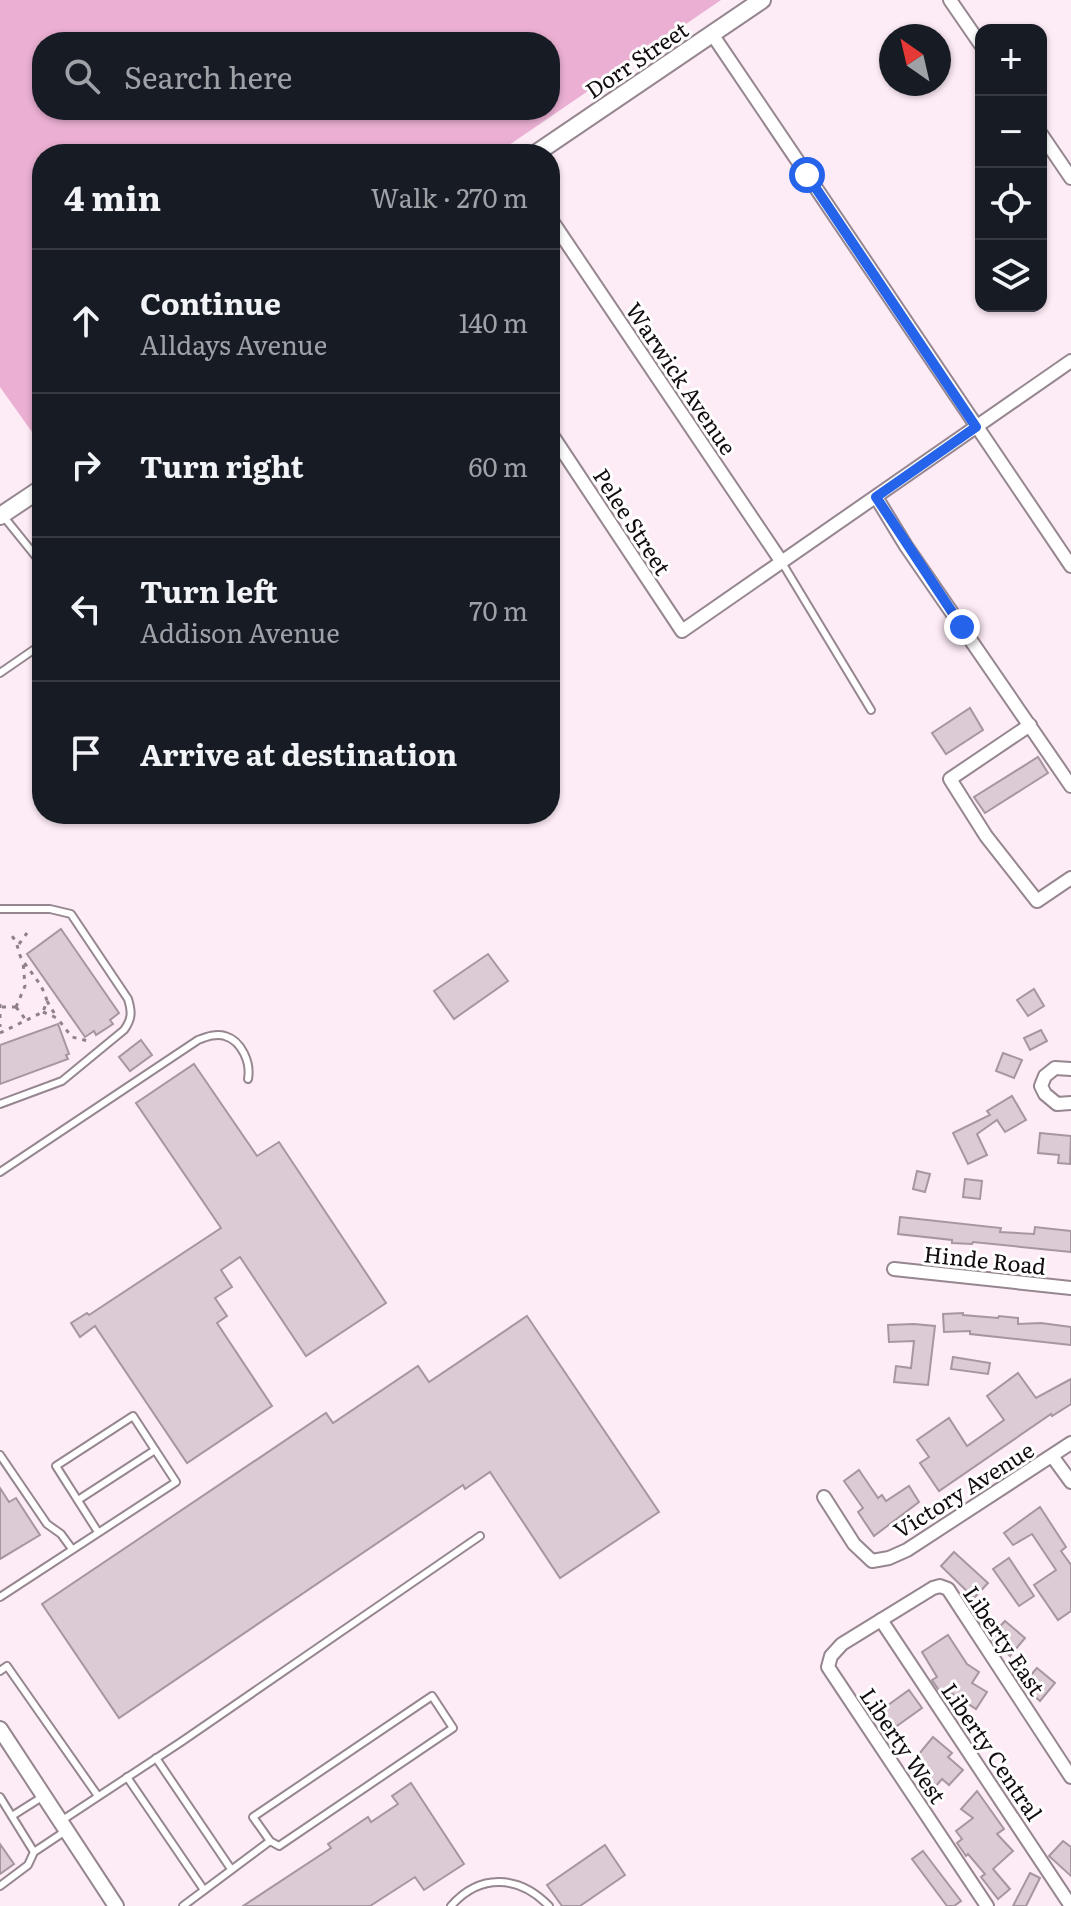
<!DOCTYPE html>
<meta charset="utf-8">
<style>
:root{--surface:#171b24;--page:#20242c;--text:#f1f3f6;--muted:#9ea1a6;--line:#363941}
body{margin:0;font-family:Literata,serif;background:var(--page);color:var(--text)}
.controls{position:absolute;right:24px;top:24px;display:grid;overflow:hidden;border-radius:16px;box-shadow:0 2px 6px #0004}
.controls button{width:72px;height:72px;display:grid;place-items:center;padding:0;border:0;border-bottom:2px solid var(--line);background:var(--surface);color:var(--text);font:40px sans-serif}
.compass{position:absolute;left:879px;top:24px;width:72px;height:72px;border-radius:50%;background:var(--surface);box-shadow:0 2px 6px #0004;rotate:326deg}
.stop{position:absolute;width:24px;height:24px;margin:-18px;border:6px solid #2563eb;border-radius:50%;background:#fff}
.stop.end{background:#2563eb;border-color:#fff;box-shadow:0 2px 8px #0008}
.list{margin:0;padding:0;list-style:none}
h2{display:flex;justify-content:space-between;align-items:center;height:104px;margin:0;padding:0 32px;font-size:34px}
h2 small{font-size:26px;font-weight:400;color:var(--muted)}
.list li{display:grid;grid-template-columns:52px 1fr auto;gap:24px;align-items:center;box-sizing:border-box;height:144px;padding:0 32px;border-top:2px solid var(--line)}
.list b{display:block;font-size:30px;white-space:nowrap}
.list p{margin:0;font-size:26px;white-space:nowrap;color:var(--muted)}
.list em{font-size:26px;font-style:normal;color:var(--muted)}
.icon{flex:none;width:44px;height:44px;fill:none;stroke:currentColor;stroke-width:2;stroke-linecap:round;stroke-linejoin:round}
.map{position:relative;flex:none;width:1071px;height:1906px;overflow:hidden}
.search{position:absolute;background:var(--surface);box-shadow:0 2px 6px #0004;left:32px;top:32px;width:528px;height:88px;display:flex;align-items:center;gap:20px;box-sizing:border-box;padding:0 28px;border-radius:32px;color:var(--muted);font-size:30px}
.panel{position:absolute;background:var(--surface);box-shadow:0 2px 6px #0004;left:32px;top:144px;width:528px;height:680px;border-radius:32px}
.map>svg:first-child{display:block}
.green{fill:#eaafd2;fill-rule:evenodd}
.building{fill:#dccbd5;stroke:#a6969f;stroke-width:2}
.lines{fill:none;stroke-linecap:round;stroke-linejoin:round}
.service-casing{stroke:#95868f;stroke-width:10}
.minor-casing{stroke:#95868f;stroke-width:16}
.tertiary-casing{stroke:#95868f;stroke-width:18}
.secondary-casing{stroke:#95868f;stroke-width:20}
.path{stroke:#8e8289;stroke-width:3;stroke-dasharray:4 6;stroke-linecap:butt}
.service{stroke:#fff;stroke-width:6}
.minor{stroke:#fff;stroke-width:12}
.tertiary{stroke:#fff;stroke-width:14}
.secondary{stroke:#fff;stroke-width:16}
.route{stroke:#2563eb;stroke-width:10}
.labels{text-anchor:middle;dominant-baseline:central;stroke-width:6;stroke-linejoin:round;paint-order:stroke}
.street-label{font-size:22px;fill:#120c10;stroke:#fefefe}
</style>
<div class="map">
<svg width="1071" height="1906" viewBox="0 0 1071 1906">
<rect width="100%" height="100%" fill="#fdebf5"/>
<path class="green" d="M0 0H721L496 154H42V446L0 387ZM42 42H550V110H42Z"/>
<g class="building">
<path d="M970 708 983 730 946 754 932 733Z"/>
<path d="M1038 757 1048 773 985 813 974 797Z"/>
<path d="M61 929 119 1013 110 1020 113 1024 96 1035 94 1031 85 1037 27 954Z"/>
<path d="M488 954 508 981 454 1019 434 991Z"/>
<path d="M1034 989 1044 1006 1028 1016 1017 1000Z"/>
<path d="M58 1024 69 1054 66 1055 68 1059 0 1084V1045Z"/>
<path d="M1041 1030 1047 1041 1030 1050 1024 1038Z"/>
<path d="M141 1040 152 1055 130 1071 119 1057Z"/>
<path d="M1003 1053 1022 1060 1014 1078 996 1071Z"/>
<path d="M194 1064 257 1156 279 1142 386 1303 306 1356 240 1257 221 1270 232 1287 215 1298 227 1316 217 1323 272 1406 187 1463 95 1326 80 1337 71 1323 87 1313 89 1315 221 1228 136 1103Z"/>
<path d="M1012 1096 1026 1120 1005 1132 997 1120 977 1134 987 1155 968 1164 953 1133 990 1115 987 1111Z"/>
<path d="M1040 1133 1071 1136 1070 1164 1058 1163 1059 1155 1038 1153Z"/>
<path d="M917 1171 930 1174 925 1192 913 1189Z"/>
<path d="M965 1179 982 1181 980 1199 963 1197Z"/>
<path d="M900 1217 1001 1228 1000 1232 1034 1234 1035 1227 1071 1231V1252L973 1242 972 1244 952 1243V1240L898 1234Z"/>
<path d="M963 1313V1315L998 1318 999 1316 1018 1318V1324L1041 1323 1071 1327V1345L970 1334V1331L944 1332 943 1314Z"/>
<path d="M527 1316 659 1512 560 1578 490 1472 465 1489 463 1485 119 1718 42 1604 326 1413 333 1423 418 1366 429 1382Z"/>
<path d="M914 1324 935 1326 928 1385 894 1382 896 1366 911 1368 914 1341 889 1342 888 1325Z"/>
<path d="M953 1357 990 1363 988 1374 951 1369Z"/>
<path d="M1018 1373 1036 1398 1071 1379V1404L1052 1416 1051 1414 939 1491 920 1463 929 1457 917 1440 949 1418 967 1446 1004 1420 987 1396Z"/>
<path d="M859 1470 878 1498 882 1495 886 1501 909 1486 919 1502 874 1536 858 1512 863 1508 844 1481Z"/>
<path d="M0 1488 9 1502 16 1498 40 1535 0 1559Z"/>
<path d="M1040 1507 1066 1547 1061 1551 1071 1565V1611L1058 1620 1034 1585 1056 1570 1032 1534 1013 1545 1004 1533Z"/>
<path d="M954 1552 988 1583 974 1598 941 1566Z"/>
<path d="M1009 1558 1034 1596 1019 1606 993 1569Z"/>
<path d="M1005 1621 1025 1638 1010 1656 990 1637Z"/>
<path d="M948 1635 967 1664 979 1672 972 1683 987 1692 976 1709 948 1691 942 1695 932 1680 937 1677 922 1652Z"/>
<path d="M1037 1668 1055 1683 1040 1701 1022 1685Z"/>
<path d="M909 1690 922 1708 887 1733 877 1713Z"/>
<path d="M933 1737 952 1753 948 1757 963 1770 949 1785 942 1779 928 1795 909 1766Z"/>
<path d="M411 1783 464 1864 424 1890 415 1877 370 1906H243L331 1848 328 1844 368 1817 371 1822 398 1804 392 1796Z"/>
<path d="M977 1791 1004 1829 997 1834 1013 1851 993 1869 1010 1889 998 1899 981 1877 985 1874 968 1854 966 1856 957 1843 962 1839 956 1831 973 1818 961 1809Z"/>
<path d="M1063 1841 1071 1847V1876L1049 1856Z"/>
<path d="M0 1844 14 1864 0 1874Z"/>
<path d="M605 1845 625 1875 580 1906H562L547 1885Z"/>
<path d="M923 1851 961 1901 954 1906H947L912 1859Z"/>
<path d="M1030 1873 1040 1878 1026 1906H1013Z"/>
</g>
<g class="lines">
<g class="service-casing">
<g id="service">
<path d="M4 517 42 564"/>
<path d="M781 561 871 710"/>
<path d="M0 673 42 644"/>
<path d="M0 909H50L71 914 128 999C132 1012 132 1019 124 1030L62 1081 0 1104"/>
<path d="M0 1172 198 1040C206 1037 216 1033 225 1036 242 1041 251 1063 248 1079"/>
<path d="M0 1455 47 1524 61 1534 72 1549"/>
<path d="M78 1500 155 1450"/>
<path d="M0 1597 176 1482 133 1416 56 1466 98 1532"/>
<path d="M0 1671 7 1666 98 1796"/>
<path d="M156 1758 231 1869"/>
<path d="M127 1777 204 1890"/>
<path d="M0 1797 34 1852"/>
<path d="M12 1816 42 1797"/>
<path d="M61 1821 181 1742 480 1536"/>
<path d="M0 1886 28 1865 34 1852 67 1830"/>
<path d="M183 1906 270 1841 253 1817 432 1696 453 1728 279 1846 270 1841"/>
<path d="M451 1906C480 1873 519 1875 549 1906"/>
</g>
</g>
<g class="minor-casing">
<g id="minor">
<path d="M950 0 981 45"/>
<path d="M712 34 1071 566"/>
<path d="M1041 134 1071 178"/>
<path d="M550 218 781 561"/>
<path d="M550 432 682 631 1071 361"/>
<path d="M876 497 906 546 1071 786"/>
<path d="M1030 725 950 779 986 836 1037 901 1071 878"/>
<path d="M1071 1069 1055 1068 1045 1076 1041 1086 1045 1094 1057 1104 1071 1103"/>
<path d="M894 1269 1071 1288"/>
<path d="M1052 1456 1071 1482"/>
<path d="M824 1497 854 1544 872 1561 889 1558 907 1550 1071 1443"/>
<path d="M881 1620 1071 1906"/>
<path d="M987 1906 828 1667 831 1656 842 1644 933 1588 940 1586 948 1589 1071 1777"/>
</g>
</g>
<g class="tertiary-casing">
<path id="tertiary" d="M0 1729 116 1906"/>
</g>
<g class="secondary-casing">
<g id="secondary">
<path d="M535 154 762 0"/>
<path d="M0 516 42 488"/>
</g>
</g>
<g class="path">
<path d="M19 944 27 933"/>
<path d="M47 1001 57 1018"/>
<path d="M0 1004V1027"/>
<path d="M2 1007H16"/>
<path d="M16 1007 25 986 23 961"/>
<path d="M16 1007 26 1020"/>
<path d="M43 1012 57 1018 72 1037 92 1042"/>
<path d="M0 1033 43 1012 47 1001C43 985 32 974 23 961 16 951 21 946 9 932"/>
</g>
<use href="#service" class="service"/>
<use href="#minor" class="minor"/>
<use href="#tertiary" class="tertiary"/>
<use href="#secondary" class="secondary"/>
</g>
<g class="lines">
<path class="route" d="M807 175 976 427 876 497 962 627"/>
</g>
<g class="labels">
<g class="street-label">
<text transform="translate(636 59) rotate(-34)">Dorr Street</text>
<text transform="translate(682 378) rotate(56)">Warwick Avenue</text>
<text transform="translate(633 521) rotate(57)">Pelee Street</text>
<text transform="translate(985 1259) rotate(6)">Hinde Road</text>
<text transform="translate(963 1489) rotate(-32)">Victory Avenue</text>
<text transform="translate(1005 1640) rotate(56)">Liberty East</text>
<text transform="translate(904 1745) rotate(56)">Liberty West</text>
<text transform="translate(993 1751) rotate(56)">Liberty Central</text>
</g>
</g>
</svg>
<div class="controls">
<button>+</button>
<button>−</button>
<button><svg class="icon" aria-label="locate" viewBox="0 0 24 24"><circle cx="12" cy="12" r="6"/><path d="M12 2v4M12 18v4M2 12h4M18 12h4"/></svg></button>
<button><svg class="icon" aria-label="layers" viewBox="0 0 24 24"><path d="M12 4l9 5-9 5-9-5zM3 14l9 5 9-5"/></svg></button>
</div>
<svg class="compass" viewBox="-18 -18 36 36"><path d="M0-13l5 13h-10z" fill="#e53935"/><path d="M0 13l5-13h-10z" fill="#9ea1a6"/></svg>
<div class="stop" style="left:807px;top:175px"></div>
<div class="stop end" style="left:962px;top:627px"></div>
<div class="search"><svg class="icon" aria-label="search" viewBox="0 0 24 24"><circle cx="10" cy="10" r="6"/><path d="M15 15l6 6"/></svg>Search here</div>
<section class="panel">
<h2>4 min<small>Walk · 270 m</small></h2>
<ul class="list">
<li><svg class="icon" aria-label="ahead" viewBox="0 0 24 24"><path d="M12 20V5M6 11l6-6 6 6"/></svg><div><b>Continue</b><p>Alldays Avenue</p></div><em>140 m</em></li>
<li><svg class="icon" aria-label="right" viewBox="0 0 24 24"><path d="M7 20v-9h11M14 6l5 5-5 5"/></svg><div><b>Turn right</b></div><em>60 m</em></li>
<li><svg class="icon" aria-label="left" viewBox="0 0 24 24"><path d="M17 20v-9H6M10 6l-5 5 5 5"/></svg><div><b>Turn left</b><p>Addison Avenue</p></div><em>70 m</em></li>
<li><svg class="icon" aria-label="arrive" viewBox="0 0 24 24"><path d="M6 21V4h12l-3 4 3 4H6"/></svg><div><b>Arrive at destination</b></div></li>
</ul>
</section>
</div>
